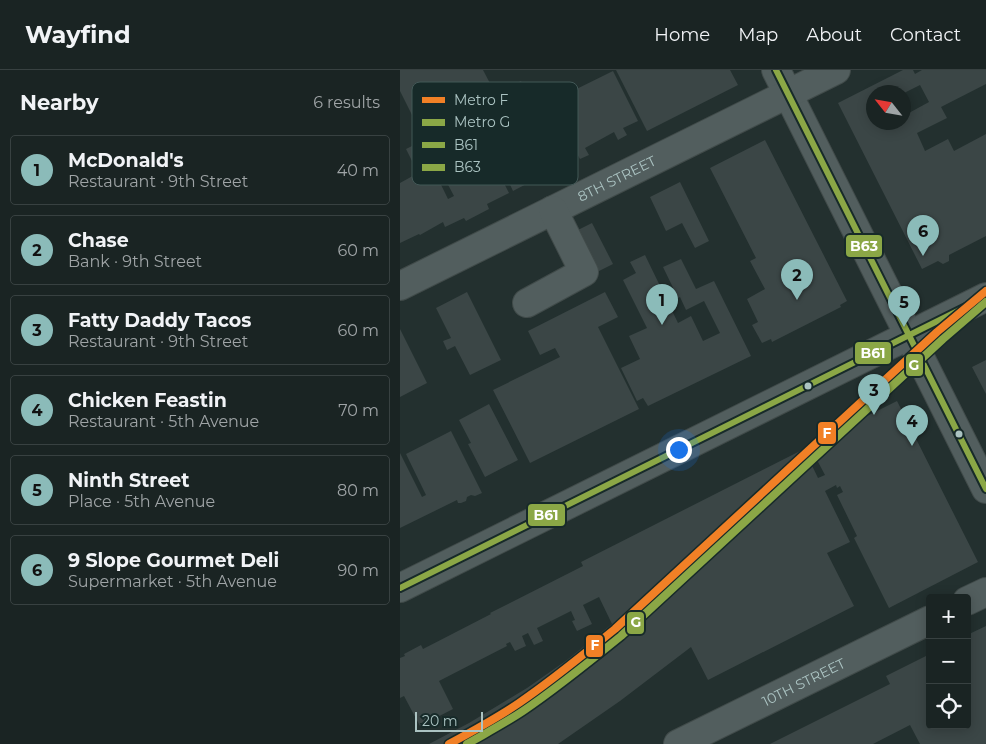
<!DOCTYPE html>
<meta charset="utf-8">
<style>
:root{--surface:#1a2423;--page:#232c2b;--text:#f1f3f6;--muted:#9fa4a6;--line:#384141;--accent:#8bbbb9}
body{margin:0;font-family:Montserrat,sans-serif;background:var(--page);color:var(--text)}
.controls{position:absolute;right:15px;bottom:15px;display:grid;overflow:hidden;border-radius:5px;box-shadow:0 2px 12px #0003}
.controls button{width:45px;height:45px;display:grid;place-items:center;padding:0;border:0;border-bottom:1px solid var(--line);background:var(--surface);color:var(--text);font:25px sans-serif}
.compass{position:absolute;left:466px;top:15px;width:45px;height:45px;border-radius:50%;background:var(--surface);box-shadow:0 2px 12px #0003;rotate:301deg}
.scale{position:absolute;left:15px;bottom:12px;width:68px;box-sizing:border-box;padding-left:5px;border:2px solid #abc3c2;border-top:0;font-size:14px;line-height:18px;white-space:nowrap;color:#abc3c2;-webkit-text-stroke:4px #172a29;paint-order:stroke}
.you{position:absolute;left:278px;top:379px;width:18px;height:18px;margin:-12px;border:4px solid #fff;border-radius:50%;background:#1a73e8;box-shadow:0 0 0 8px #1a73e833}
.badge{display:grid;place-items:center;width:32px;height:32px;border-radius:50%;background:var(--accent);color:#111;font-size:16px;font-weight:700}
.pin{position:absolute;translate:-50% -41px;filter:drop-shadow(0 1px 2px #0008)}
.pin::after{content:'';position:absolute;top:26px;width:18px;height:15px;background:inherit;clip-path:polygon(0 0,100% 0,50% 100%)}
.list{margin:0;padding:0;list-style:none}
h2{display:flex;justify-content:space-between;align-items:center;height:65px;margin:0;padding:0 20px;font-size:21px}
h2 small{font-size:16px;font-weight:400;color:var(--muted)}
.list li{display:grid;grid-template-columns:32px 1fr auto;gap:15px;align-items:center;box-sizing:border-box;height:70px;margin:0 10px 10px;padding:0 10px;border:1px solid var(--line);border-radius:5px}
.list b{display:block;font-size:19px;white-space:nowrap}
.list p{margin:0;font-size:16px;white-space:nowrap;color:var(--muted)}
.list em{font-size:16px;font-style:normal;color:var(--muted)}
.icon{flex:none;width:28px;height:28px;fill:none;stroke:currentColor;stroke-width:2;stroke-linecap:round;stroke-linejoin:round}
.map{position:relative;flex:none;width:586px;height:674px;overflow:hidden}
header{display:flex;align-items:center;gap:30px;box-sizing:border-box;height:70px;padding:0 25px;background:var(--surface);border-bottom:1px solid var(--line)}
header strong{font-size:24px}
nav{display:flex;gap:28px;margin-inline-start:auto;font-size:18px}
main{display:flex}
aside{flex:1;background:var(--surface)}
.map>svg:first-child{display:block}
.building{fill:#3b4646;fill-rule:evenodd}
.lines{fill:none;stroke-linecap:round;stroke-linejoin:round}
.minor-casing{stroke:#414b4a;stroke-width:30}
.minor{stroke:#525e5e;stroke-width:28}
.bus-1-casing{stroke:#172a29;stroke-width:10}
.bus-2-casing{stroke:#172a29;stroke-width:10}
.bus-1{stroke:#8ba746;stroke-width:6}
.bus-2{stroke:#8ba746;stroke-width:6}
.metro-1-casing{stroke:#172a29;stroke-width:11}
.metro-2-casing{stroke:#172a29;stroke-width:11}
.metro-1{stroke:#f18026;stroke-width:8}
.metro-2{stroke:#8ba746;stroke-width:8}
.bus-dot{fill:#abc3c2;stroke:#172a29;stroke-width:2}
.labels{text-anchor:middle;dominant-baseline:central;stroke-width:4.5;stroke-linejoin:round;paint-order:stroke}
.street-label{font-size:14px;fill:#abc3c2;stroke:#172a29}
.key{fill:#172a29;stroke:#435857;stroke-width:1}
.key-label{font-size:14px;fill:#abc3c2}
.line-badge{stroke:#172a29;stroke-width:2}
.badge-label{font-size:14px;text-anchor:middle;font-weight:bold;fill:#fff}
</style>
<header>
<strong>Wayfind</strong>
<nav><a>Home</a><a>Map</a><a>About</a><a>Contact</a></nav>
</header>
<main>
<aside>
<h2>Nearby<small>6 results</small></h2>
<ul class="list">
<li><span class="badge">1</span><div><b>McDonald's</b><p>Restaurant · 9th Street</p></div><em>40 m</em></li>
<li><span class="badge">2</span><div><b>Chase</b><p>Bank · 9th Street</p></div><em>60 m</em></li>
<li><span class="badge">3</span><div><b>Fatty Daddy Tacos</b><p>Restaurant · 9th Street</p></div><em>60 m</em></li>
<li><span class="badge">4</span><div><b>Chicken Feastin</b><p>Restaurant · 5th Avenue</p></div><em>70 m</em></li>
<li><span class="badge">5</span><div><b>Ninth Street</b><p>Place · 5th Avenue</p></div><em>80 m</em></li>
<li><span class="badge">6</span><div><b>9 Slope Gourmet Deli</b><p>Supermarket · 5th Avenue</p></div><em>90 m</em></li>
</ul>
</aside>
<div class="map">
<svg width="586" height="674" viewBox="0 0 586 674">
<rect width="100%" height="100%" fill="#23302f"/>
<g class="building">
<path d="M0 0H83L93 19 18 57 0 21Z"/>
<path d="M216 0H330L338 15 247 61Z"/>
<path d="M503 0H513L515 4 522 0H586V14L541 37 547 48 517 63 525 81 548 69 554 81 586 64V166L549 185V191L543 194 538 191 522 199 438 33ZM520 15 529 32 507 44 504 37V52H473V22L504 23Z"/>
<path d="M213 1 238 51 223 58 227 65 218 70 214 62 185 78 189 85 180 89 176 82 161 89 136 39Z"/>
<path d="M121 11 132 32 113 42 102 20Z"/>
<path d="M365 70 447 231 440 235 441 237 372 272 371 269 362 273 352 255 358 252 347 229 365 219 350 191 356 188 310 98Z"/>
<path d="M73 71 77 79 84 74 109 123 87 134 89 139 66 151 64 148 45 157 43 152 20 165 19 164 0 173V113L18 103 6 79 20 72 48 129 54 126 37 94 54 85 56 89 65 84 62 77Z"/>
<path d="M134 75 137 80 148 75 159 97 113 121 102 98 112 93 109 88 115 85 117 90 127 85 125 81Z"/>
<path d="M280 112 309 171 295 178 282 153 266 161 250 127Z"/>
<path d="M192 153 213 194 195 203 174 162Z"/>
<path d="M245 185 278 253 291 246 303 271 320 263 304 231 286 240 280 227 278 228 263 197 281 189 296 219 314 211 351 286 248 336 243 328 237 331 221 298 240 289 229 266 247 258 223 210 236 203 230 192Z"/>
<path d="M67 222 101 290 70 305 55 276 47 280 43 271 51 268 36 238Z"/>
<path d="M205 222 218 247 198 257 239 339 130 393 93 320 160 287 155 278 140 285 128 261Z"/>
<path d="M0 259 27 313 0 327Z"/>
<path d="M586 290V324L572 297Z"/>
<path d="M497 331 578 492 489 538 454 468 457 466 437 425 443 422 440 416 437 418 436 415 425 421 450 472 427 483 454 536 308 610 291 577 220 631 158 674H29L69 653 127 618 167 590 212 554 199 527 183 535 192 554 177 561 172 551 175 550 171 541 137 558 143 571 134 575 128 563 122 566 126 576 115 581 110 572 106 574 107 576 39 611 53 639 20 656 4 626 0 628V588L5 586 4 584 21 575 23 579 91 544 90 543 183 496 181 492 404 379 418 408 425 405 409 375Z"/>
<path d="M89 334 118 390 85 407 68 374 71 373 59 350Z"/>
<path d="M51 361 82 423 75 426 71 425 67 427 66 431 61 433H58L57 430 0 458V383L22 427 26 425 6 384Z"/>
<path d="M586 556V674H520L510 655 473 674H370L490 614 486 606 530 584V655H567V565Z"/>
</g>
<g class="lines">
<g class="minor-casing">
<g id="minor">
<path d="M376 0 586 419"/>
<path id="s1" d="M0 216 436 0"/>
<path d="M127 233 184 202 153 140"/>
<path d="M0 518 586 227"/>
<path d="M567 531 586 522"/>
<path id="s2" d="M278 674 530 550"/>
</g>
</g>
<use href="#minor" class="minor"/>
<g class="bus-1-casing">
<path id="bus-1" d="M0 518 586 227"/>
</g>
<g class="bus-2-casing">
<path id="bus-2" d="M376 0 586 419"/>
</g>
<use href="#bus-1" class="bus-1"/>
<use href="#bus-2" class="bus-2"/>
<g class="metro-1-casing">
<path id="metro-1" d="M49 674C73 661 97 648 119 633 153 610 184 584 215 559L537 262 586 221"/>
</g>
<g class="metro-2-casing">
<path id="metro-2" d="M67 674C86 663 105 653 123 641 157 618 189 592 221 566L543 269 586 232"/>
</g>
<use href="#metro-1" class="metro-1"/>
<use href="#metro-2" class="metro-2"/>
</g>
<g class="bus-dot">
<circle cx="408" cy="316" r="4.5"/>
<circle cx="559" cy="364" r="4.5"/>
</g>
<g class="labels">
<g class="street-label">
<text stroke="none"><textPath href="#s1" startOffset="242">8TH STREET</textPath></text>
<text stroke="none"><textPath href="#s2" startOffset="140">10TH STREET</textPath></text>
</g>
</g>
<rect x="12" y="12" width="166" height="103" rx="8" class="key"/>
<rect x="22" y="27" width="23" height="6" fill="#f18026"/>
<rect x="22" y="49" width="23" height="7" fill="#8ba746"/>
<rect x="22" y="72" width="23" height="6" fill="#8ba746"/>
<rect x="22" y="94" width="23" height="7" fill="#8ba746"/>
<g class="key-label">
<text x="54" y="35">Metro F</text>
<text x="54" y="57">Metro G</text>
<text x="54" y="80">B61</text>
<text x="54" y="102">B63</text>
</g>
<g class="line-badge">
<rect x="445" y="164" width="38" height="24" rx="5" fill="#8ba746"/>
<rect x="454" y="271" width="38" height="24" rx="5" fill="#8ba746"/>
<rect x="505" y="283" width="19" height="24" rx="5" fill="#8ba746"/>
<rect x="417" y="351" width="20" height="24" rx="5" fill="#f18026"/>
<rect x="127" y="433" width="39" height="24" rx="5" fill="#8ba746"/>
<rect x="226" y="541" width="19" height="24" rx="5" fill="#8ba746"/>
<rect x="185" y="564" width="19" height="24" rx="5" fill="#f18026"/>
</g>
<g class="badge-label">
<text x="464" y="181">B63</text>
<text x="473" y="288">B61</text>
<text x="514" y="300">G</text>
<text x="427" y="368">F</text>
<text x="146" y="450">B61</text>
<text x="236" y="557">G</text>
<text x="195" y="580">F</text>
</g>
</svg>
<div class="controls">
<button>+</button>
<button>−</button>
<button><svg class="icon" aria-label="locate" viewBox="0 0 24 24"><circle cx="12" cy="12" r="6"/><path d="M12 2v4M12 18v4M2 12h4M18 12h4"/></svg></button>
</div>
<svg class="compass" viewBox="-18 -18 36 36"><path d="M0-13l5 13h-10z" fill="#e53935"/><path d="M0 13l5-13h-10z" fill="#9fa4a6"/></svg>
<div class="scale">20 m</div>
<div class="you"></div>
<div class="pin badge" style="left:262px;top:255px">1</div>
<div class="pin badge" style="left:397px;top:230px">2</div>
<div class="pin badge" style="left:474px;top:345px">3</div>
<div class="pin badge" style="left:512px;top:376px">4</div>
<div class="pin badge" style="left:504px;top:257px">5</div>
<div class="pin badge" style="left:523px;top:186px">6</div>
</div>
</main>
